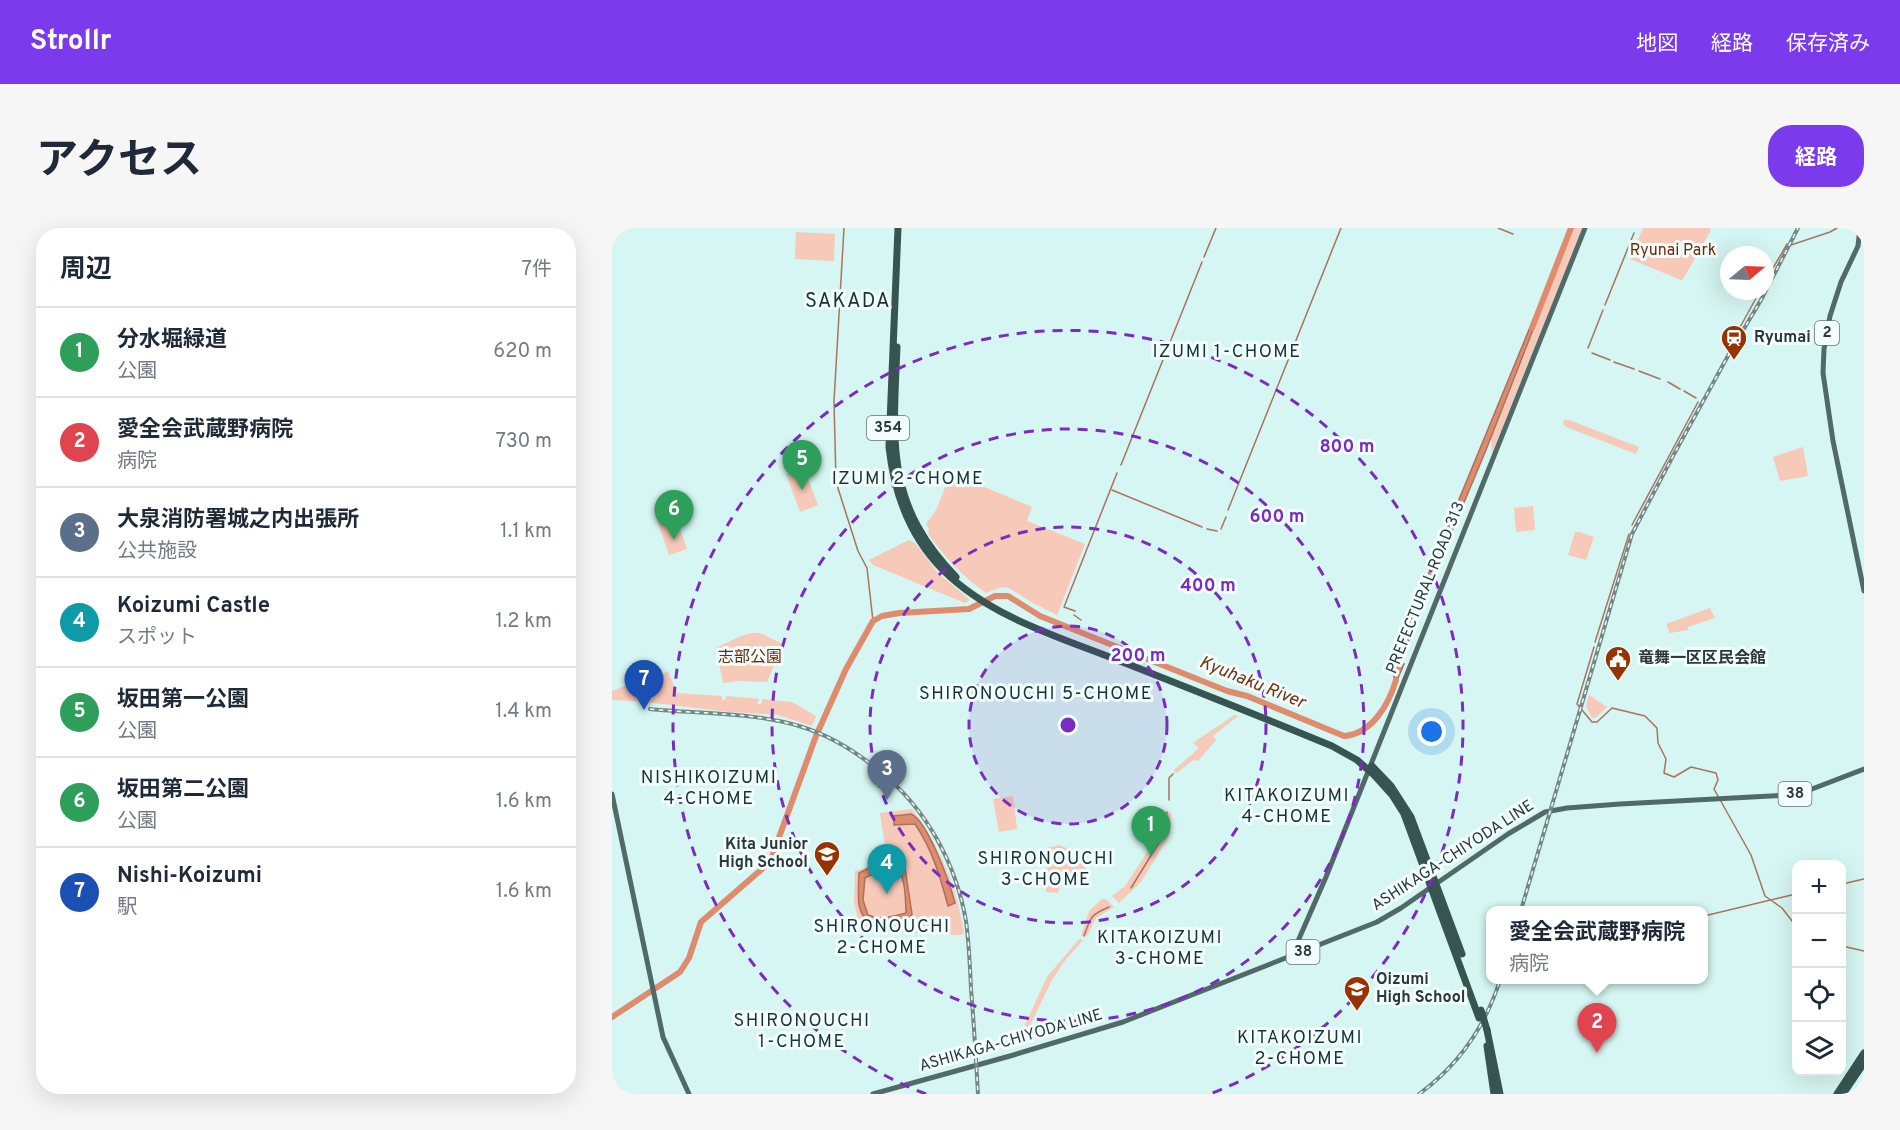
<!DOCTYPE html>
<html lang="ja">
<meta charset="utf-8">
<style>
:root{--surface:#fff;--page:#f6f6f7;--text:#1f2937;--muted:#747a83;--line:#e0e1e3;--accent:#7c3aed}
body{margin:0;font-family:Overpass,"Noto Sans JP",sans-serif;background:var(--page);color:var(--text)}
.controls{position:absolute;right:18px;bottom:18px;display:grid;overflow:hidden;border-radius:12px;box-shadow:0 6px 24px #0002}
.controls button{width:54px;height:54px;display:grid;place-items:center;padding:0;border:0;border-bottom:2px solid var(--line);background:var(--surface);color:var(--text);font:30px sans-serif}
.compass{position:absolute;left:1108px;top:18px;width:54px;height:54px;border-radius:50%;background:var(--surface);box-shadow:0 6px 24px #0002;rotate:71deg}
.you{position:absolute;left:820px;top:504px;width:21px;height:21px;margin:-15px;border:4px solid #fff;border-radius:50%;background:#1a73e8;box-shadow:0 0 0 9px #1a73e833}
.badge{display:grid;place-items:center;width:39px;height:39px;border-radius:50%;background:var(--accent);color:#fff;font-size:20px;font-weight:700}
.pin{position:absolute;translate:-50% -50px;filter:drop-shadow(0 2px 3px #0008)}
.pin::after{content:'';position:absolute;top:32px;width:21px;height:18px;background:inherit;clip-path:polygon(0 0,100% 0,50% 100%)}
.popup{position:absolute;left:874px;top:678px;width:222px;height:78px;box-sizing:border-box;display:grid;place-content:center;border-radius:12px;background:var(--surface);filter:drop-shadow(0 2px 4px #0005);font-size:20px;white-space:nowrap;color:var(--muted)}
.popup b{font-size:22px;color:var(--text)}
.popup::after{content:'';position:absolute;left:50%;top:100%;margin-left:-12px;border:12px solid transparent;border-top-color:var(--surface)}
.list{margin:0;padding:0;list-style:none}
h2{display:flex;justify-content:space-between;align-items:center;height:78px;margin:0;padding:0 24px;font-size:26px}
h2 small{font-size:20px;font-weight:400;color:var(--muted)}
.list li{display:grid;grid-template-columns:39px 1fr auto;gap:18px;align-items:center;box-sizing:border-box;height:90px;padding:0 24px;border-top:2px solid var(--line)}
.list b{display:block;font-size:22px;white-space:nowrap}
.list p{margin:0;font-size:20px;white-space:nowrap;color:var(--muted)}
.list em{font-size:20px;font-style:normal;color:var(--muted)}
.icon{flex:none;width:33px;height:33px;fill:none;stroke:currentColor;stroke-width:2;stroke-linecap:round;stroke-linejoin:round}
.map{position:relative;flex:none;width:1252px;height:866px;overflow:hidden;border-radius:24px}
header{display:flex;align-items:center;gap:36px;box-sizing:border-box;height:84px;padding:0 30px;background:var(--accent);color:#fff}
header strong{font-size:28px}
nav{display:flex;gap:33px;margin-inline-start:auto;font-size:21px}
.intro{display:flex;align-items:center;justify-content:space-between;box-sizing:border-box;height:144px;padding:0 36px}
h1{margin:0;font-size:42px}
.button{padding:15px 27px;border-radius:24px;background:var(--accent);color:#fff;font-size:21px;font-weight:700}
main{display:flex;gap:36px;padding:0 36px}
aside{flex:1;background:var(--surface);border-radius:24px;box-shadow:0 6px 24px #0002}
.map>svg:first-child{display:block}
.green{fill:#f7c9b8}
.water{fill:#de8c6d;stroke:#a9735d;stroke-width:1.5;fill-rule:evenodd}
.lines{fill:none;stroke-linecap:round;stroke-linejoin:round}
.stream{stroke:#a9735d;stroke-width:1.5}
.river{stroke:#de8c6d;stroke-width:6}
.major{stroke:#516967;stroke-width:5}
.highway{stroke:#375451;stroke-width:7}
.rail-casing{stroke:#738785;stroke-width:4}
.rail{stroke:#f1fefd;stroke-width:1.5;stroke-dasharray:4.5;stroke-linecap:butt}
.highway-bridge{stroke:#375451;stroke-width:7}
.ring{fill:none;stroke:#7b2cbf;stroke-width:3;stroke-dasharray:10 8}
.labels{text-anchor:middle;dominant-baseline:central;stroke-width:6;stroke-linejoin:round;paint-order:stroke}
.shield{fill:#f1fefd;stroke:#677372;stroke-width:1.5}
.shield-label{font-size:15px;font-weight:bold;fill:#2c3837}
.park-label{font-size:16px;fill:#722806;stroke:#f1fefd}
.poi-label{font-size:16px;font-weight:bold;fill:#2c3837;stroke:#f1fefd;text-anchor:start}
.street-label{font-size:16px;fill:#2c3837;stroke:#f1fefd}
.neighbourhood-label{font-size:18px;letter-spacing:1.5px;fill:#183432;stroke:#f1fefd}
.water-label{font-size:18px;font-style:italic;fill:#792f0f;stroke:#f1fefd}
.quarter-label{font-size:20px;letter-spacing:1.5px;fill:#183432;stroke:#f1fefd}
.centre{fill:#7b2cbf;stroke:#f1fefd;stroke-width:3}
.ring-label{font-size:18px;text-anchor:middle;font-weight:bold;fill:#7b2cbf;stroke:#f1fefd;stroke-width:6;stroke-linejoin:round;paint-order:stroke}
</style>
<header>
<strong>Strollr</strong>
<nav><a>地図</a><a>経路</a><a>保存済み</a></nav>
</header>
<div class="intro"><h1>アクセス</h1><a class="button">経路</a></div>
<main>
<aside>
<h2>周辺<small>7件</small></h2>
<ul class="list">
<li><span class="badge" style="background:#2e9e5b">1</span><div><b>分水堀緑道</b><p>公園</p></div><em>620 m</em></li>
<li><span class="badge" style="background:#e0444e">2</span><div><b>愛全会武蔵野病院</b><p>病院</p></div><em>730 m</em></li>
<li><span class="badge" style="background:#5c6f8a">3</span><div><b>大泉消防署城之内出張所</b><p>公共施設</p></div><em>1.1 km</em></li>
<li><span class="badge" style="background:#0f9aa8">4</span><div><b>Koizumi Castle</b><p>スポット</p></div><em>1.2 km</em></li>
<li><span class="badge" style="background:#2e9e5b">5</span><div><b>坂田第一公園</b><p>公園</p></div><em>1.4 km</em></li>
<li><span class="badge" style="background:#2e9e5b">6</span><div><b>坂田第二公園</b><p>公園</p></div><em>1.6 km</em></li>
<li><span class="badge" style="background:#1a4fb4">7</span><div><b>Nishi-Koizumi</b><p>駅</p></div><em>1.6 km</em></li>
</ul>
</aside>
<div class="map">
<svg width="1252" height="866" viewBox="0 0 1252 866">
<rect width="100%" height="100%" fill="#d5f6f2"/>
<g class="green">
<path d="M961 0H970L880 225 879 209Z"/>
<path d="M1031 0H1097L1099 2 1071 51 1069 52 1018 31Z"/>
<path d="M184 4 223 6 222 33 183 31Z"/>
<path d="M952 192H957L1027 219 1024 226 954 199 951 196Z"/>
<path d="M1191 219 1196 248 1168 253 1161 229Z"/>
<path d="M192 240 206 277 188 284 174 246Z"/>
<path d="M339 245 420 279 415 293 473 316 445 387 421 375 397 360 390 359 374 365C350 348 333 329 316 306L317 301 314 296 324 282Z"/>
<path d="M921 278 923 302 904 304 902 280Z"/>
<path d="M62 283 75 321 57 327 44 289Z"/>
<path d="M963 304H968L982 309 974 332 956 327Z"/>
<path d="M297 312 303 315 326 345 358 372 353 375 261 337 257 332Z"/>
<path d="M1098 380 1103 390 1076 399V402L1058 405 1054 396Z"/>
<path d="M141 405H148L171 416 155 454 128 453 111 455 104 420 129 408Z"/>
<path d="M56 443 65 465 110 468V472H113L114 468 147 471 145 476H149L151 471 180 474 204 488 200 498 166 487 119 484 24 473 0 472V463L27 452 30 456Z"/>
<path d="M332 459 374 462 376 464V469L327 466 328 460Z"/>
<path d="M977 467 995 479 983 490H980L974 479Z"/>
<path d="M622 487 626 488 601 508 604 512 586 533 581 532 565 545H563L562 542 587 520 581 515C595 505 608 497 622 487Z"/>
<path d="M401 568 405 601 387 604 381 571Z"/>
<path d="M300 581C328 619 345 659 352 705L348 707 249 703 242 675 243 643 252 640 274 624 268 585Z"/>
<path d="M551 582 559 585 558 605 556 610 529 654 507 675 500 668 513 658 540 617 548 601Z"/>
<path d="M447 617 460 622 474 641 469 653 462 652 460 655 450 653 446 665 434 664 435 620Z"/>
<path d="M490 671H494L502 679 484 690 475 708H470L469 707 477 683Z"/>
<path d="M467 711 471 712 451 735 440 752 415 804 413 803V797L435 749Z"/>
</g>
<g class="water">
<path d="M921 92 924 94 874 222 804 389 803 398 788 433V437L792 436 783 457 780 434Z"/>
<path d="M299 586C316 593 338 656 343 675L336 678C328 648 320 621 303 596L282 597V588Z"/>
<path d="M268 631C279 631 287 631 293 640L300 686 298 689C249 698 244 696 247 645L257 640ZM272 634C295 638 293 665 294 685 282 688 268 693 256 687L251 672 253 650 263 645 262 639Z"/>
</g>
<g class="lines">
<g class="stream">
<path d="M232 0 222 173 224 254 246 323 255 340 261 393"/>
<path d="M886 0 901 6"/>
<path d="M1179 17 1218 4 1225 0"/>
<path d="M592 29 604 0"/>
<path d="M1153 54 1175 16"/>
<path d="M993 77 1022 5"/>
<path d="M976 120 991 82"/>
<path d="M1116 121 1148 63"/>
<path d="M980 125 998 132"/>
<path d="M1002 134 1022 141"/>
<path d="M1027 143 1048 151"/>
<path d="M1056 154 1068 161"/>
<path d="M1072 163 1084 170"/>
<path d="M509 237 590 34"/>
<path d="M500 262 590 299"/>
<path d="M616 282 729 0"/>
<path d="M1020 297 1086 174"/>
<path d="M595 301 605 303"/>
<path d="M609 301 614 289"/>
<path d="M463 383 452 379 505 245"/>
<path d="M462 387 469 392"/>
<path d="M983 414 1017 306"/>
<path d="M982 419 965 476 980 494H985L1000 480 1033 488 1045 500 1046 515 1054 531 1052 545 1062 549 1079 539 1104 545 1106 552 1102 561 1139 627 1153 668 1170 680 1184 698"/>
<path d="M557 572V550L561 546"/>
<path d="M1230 656 1252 651"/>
<path d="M519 660 551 608 555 584"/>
<path d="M1092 688 1184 666"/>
<path d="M472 708C479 689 478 687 497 679"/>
<path d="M1230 718 1252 723"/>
</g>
<g class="river">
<path d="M920 100 959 0"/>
<path d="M0 789 68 744 77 730 89 694 158 634 204 508 234 441 261 393 270 388 287 385 357 381 383 368H396L428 388 615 463 635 468 732 508C760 506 777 476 784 452"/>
</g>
<g class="major">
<path d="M1248 0 1246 18 1229 54 1218 88 1212 121 1211 145 1221 213 1252 363"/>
<path d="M0 566 51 809 77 866"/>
<path d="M679 729 714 649 973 0"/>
<path d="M261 866 398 828 511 794 765 694 789 680 896 606 933 584 955 580 1008 576 1178 567 1200 561 1252 541"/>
</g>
<g class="highway">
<path d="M286 0 277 219C282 264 298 309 331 342 378 389 447 409 508 433 579 461 650 489 720 518L745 532 761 546 780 567 792 586 867 790"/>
<path d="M285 119C281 214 273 276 344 349"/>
<path d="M760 538 779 558 799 589 850 726"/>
<path d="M875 802 888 866"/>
<path d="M875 818 882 866"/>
<path d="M1225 866 1252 825"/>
<path d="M1231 866 1252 835"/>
</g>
<g class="rail-casing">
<g id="rail">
<path d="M38 481C87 486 140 484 187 498 218 507 246 525 270 545 315 582 344 636 354 693 357 715 358 739 359 761 362 796 364 831 366 866"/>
<path d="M909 682 1020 306 1061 228 1117 126 1149 72 1186 0"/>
<path d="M807 866C847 837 873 799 888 752"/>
</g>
</g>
<use href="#rail" class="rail"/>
<path class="highway-bridge" d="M869 782 875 802"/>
</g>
<circle cx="456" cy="497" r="99" fill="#7b2cbf" fill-opacity=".12"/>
<g class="ring">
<circle cx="456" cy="497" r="99"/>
<circle cx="456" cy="497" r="198"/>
<circle cx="456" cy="497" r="296"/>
<path d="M314 866A395 395 0 1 1 598 866"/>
</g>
<defs>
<g id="station-pin" transform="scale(1.35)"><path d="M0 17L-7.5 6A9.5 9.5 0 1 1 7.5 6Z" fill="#973300" stroke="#f1fefd"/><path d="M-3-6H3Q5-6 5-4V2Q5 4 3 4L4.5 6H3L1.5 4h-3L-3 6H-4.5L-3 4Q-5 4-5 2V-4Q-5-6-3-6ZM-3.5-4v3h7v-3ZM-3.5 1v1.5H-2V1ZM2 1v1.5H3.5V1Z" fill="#fff"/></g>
<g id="civic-pin" transform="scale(1.35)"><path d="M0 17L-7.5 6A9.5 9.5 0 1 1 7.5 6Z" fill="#973300" stroke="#f1fefd"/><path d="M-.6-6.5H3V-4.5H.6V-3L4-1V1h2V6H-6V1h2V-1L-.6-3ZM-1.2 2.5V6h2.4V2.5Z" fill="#fff"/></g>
<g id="school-pin" transform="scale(1.35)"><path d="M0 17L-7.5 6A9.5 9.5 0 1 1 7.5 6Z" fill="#973300" stroke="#f1fefd"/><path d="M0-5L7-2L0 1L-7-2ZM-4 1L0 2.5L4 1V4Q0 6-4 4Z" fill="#fff"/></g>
</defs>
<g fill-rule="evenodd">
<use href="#station-pin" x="1122" y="110"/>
<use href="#civic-pin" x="1006" y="431"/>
<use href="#school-pin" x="215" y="626"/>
<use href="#school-pin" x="745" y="761"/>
</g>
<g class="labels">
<g class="shield">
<rect x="1203" y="93" width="24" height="24" rx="4.5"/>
<rect x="255" y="188" width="42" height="24" rx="4.5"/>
<rect x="1166.5" y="554" width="33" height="24" rx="4.5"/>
<rect x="674.5" y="712" width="33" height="24" rx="4.5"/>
</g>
<g class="shield-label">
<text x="1215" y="105">2</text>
<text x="276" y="200">354</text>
<text x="1183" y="566">38</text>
<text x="691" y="724">38</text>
</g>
<g class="park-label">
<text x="1061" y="23">Ryunai Park</text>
<text x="138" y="430">志部公園</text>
</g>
<g class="poi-label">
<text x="1142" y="110">Ryumai</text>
<text x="1026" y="431">竜舞一区区民会館</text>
<text x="196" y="617" text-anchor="end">Kita Junior<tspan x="196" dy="18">High School</tspan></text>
<text x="764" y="752">Oizumi<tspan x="764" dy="18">High School</tspan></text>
</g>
<g class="street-label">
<text transform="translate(814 360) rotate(-68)">PREFECTURAL ROAD 313</text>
<text transform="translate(841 628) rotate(-33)">ASHIKAGA-CHIYODA LINE</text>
<text transform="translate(399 813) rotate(-16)">ASHIKAGA-CHIYODA LINE</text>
</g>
<g class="neighbourhood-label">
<text x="615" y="124">IZUMI 1-CHOME</text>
<text x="296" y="251">IZUMI 2-CHOME</text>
<text x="424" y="466">SHIRONOUCHI 5-CHOME</text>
<text x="97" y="550">NISHIKOIZUMI<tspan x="97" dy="21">4-CHOME</tspan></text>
<text x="675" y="568">KITAKOIZUMI<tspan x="675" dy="21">4-CHOME</tspan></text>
<text x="434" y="631">SHIRONOUCHI<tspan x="434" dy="21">3-CHOME</tspan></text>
<text x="270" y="699">SHIRONOUCHI<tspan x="270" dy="21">2-CHOME</tspan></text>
<text x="548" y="710">KITAKOIZUMI<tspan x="548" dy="21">3-CHOME</tspan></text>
<text x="190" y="793">SHIRONOUCHI<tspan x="190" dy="21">1-CHOME</tspan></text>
<text x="688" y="810">KITAKOIZUMI<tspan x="688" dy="21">2-CHOME</tspan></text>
</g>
<g class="water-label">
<text transform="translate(640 455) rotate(22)">Kyuhaku River</text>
</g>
<g class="quarter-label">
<text x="236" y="74">SAKADA</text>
</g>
</g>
<circle cx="456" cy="497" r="9" class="centre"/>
<g class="ring-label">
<text x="735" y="224">800 m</text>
<text x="665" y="294">600 m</text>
<text x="596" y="363">400 m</text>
<text x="526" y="433">200 m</text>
</g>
</svg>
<div class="controls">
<button>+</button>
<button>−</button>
<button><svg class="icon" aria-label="locate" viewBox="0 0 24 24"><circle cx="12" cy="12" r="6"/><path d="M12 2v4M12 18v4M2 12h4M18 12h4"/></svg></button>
<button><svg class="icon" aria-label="layers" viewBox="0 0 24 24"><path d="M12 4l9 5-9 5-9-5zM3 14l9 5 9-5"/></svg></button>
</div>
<svg class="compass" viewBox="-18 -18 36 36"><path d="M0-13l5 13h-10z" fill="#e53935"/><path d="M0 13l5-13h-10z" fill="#747a83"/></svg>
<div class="you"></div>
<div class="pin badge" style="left:539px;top:628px;background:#2e9e5b">1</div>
<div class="pin badge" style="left:985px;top:825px;background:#e0444e">2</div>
<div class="popup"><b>愛全会武蔵野病院</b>病院</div>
<div class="pin badge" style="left:275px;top:572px;background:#5c6f8a">3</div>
<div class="pin badge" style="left:275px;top:666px;background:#0f9aa8">4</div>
<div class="pin badge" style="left:190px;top:262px;background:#2e9e5b">5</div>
<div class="pin badge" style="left:62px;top:312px;background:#2e9e5b">6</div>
<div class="pin badge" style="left:32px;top:482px;background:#1a4fb4">7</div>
</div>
</main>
